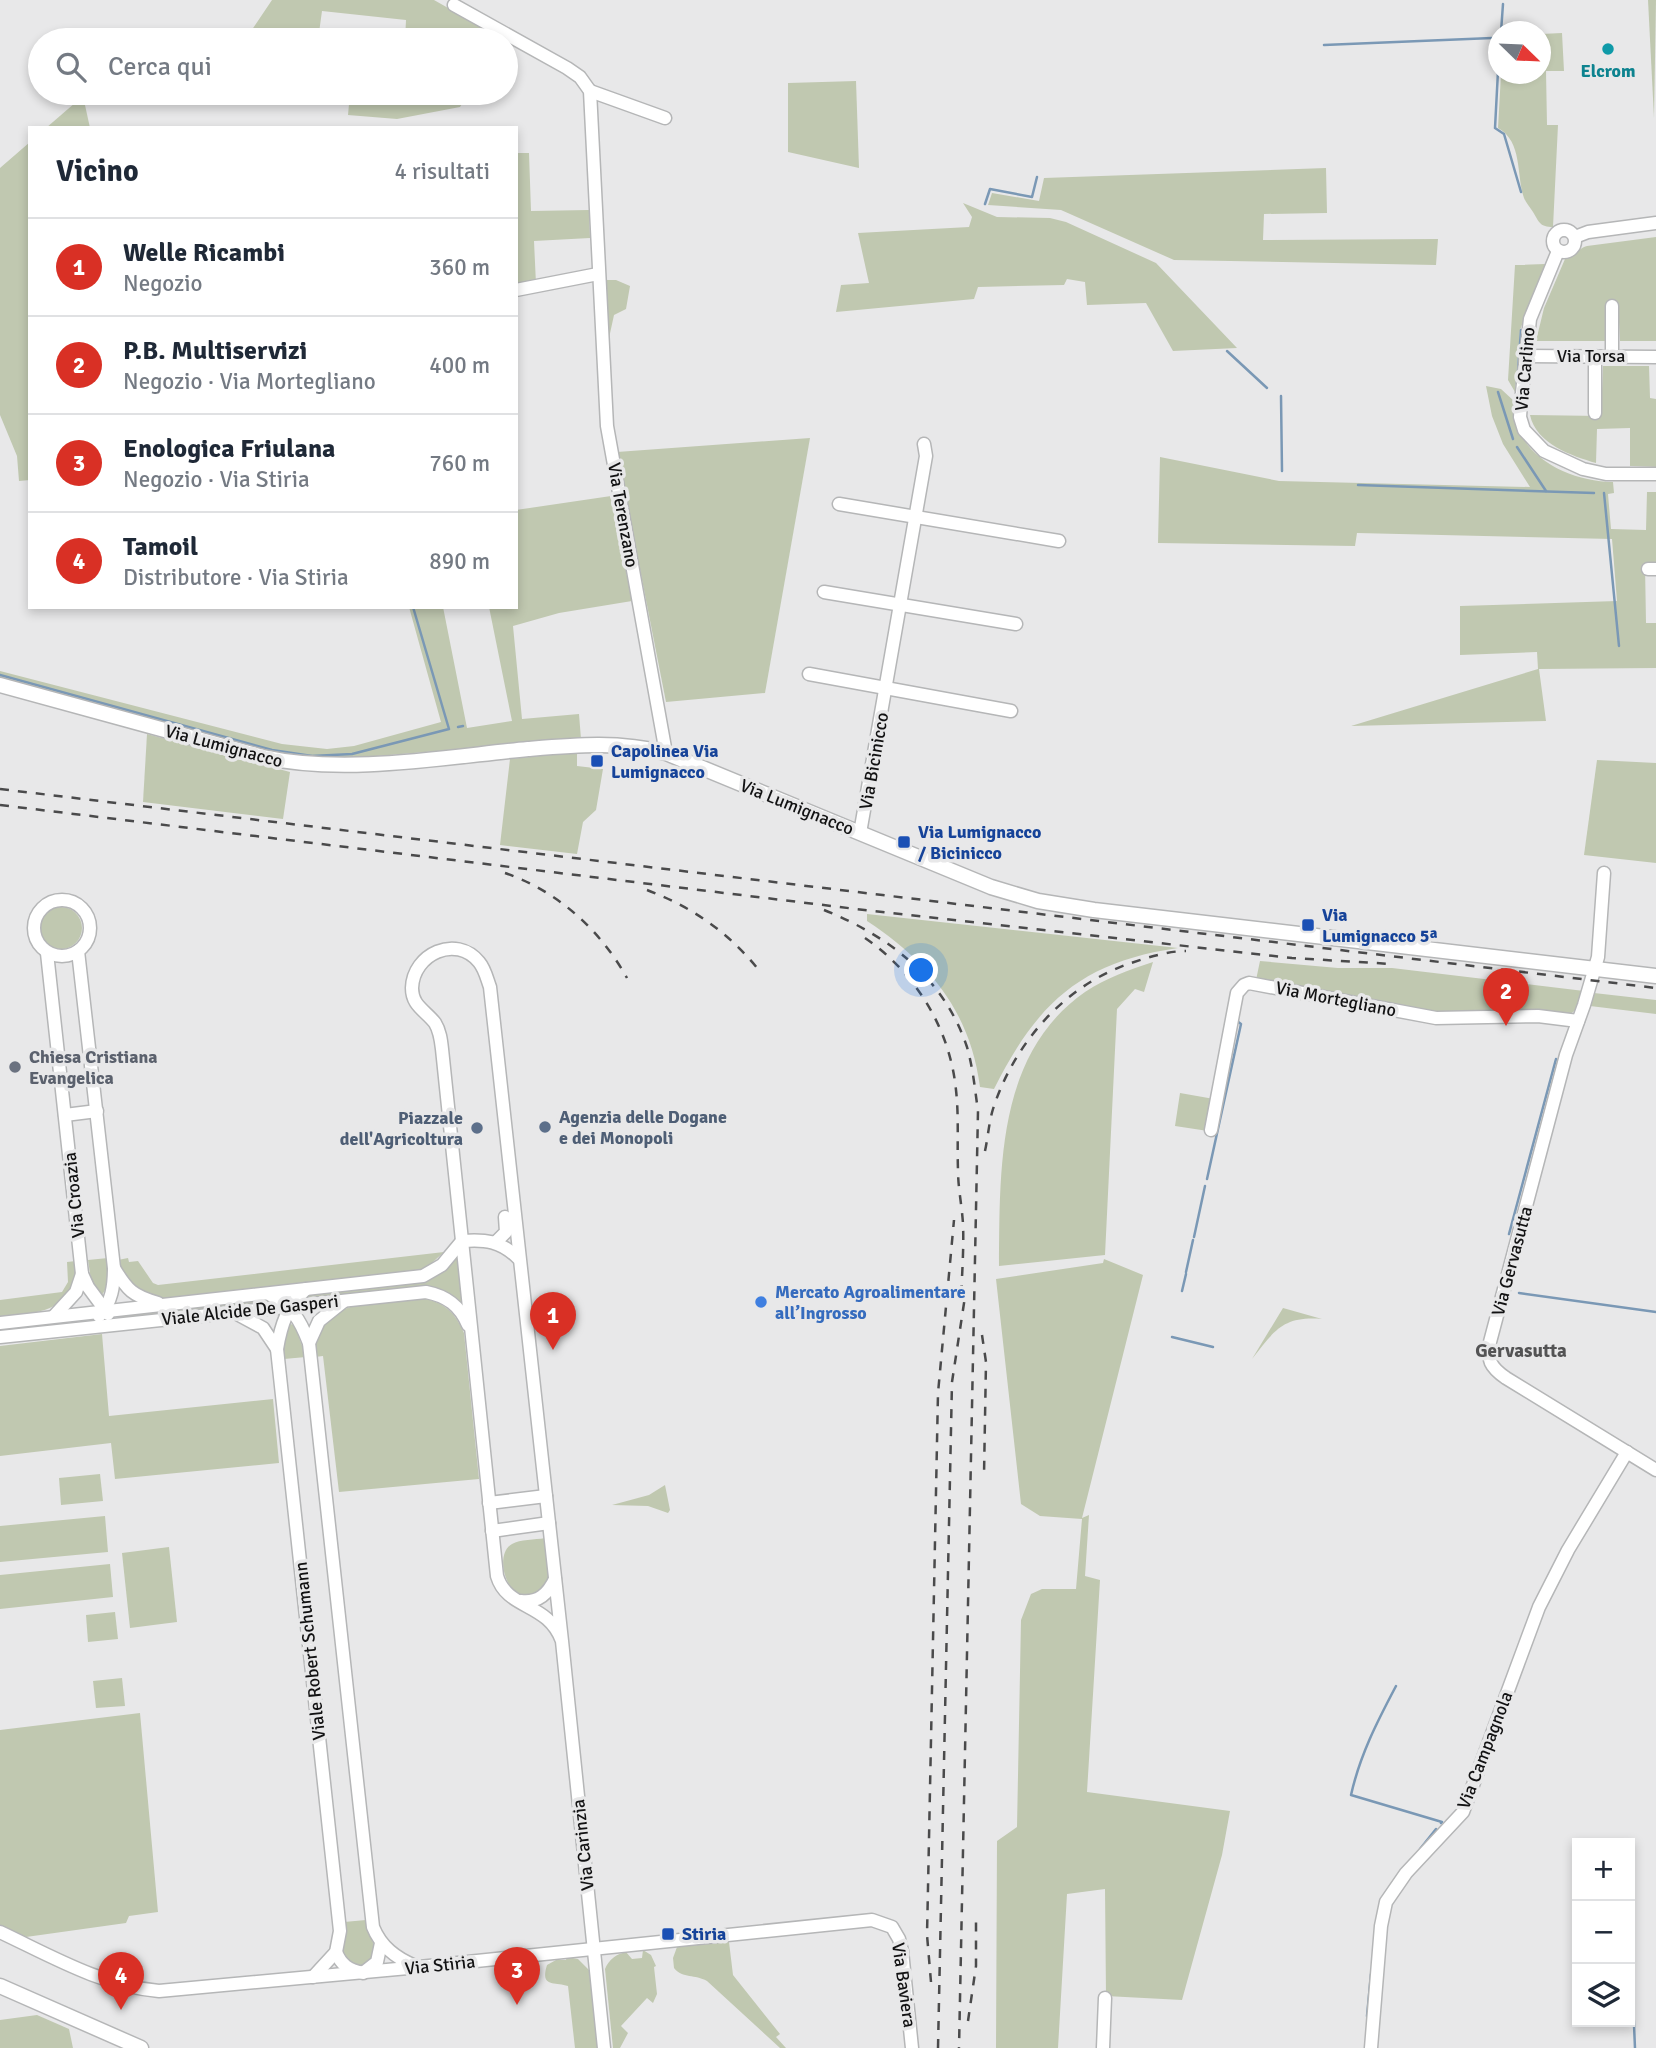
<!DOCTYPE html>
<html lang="it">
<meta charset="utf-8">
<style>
:root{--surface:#fff;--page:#f2f2f3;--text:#1f2937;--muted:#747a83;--line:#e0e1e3;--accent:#d93025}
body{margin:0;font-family:Signika,sans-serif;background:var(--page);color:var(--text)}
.controls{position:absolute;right:21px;bottom:21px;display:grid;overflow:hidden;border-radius:0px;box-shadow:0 4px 10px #0003}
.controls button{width:63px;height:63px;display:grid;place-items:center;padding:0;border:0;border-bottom:2px solid var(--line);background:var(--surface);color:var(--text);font:35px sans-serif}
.compass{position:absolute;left:1488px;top:21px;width:63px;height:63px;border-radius:50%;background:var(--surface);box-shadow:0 4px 10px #0003;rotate:113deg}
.you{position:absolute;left:922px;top:971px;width:24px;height:24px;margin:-18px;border:5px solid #fff;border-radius:50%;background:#1a73e8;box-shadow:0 0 0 10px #1a73e833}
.badge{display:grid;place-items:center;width:46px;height:46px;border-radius:50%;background:var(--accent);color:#fff;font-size:23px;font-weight:700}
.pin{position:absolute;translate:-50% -58px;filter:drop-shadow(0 2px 4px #0008)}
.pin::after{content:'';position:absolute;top:37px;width:24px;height:21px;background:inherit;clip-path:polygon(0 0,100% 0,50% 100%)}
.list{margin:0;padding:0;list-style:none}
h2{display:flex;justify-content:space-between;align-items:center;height:91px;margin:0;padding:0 28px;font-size:30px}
h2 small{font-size:23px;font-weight:400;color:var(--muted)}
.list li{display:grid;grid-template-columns:46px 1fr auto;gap:21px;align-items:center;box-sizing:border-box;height:98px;padding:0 28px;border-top:2px solid var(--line)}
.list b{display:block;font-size:26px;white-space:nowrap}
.list p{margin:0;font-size:23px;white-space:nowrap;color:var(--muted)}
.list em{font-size:23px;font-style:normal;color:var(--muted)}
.icon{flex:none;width:38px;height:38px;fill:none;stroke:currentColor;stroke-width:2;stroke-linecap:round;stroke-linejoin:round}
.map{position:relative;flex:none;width:1656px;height:2048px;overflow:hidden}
.search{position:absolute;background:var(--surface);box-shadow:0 4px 10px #0003;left:28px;top:28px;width:490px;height:77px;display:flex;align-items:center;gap:18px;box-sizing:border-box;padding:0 24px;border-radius:38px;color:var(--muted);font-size:26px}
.panel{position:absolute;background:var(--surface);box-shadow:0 4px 10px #0003;left:28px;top:126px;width:490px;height:483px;border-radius:0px}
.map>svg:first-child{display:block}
.green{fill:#c0c8b0}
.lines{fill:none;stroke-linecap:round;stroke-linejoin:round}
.stream{stroke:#7a98b5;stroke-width:2.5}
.minor-casing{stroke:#b5b6b7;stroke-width:15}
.major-casing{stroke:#b5b6b7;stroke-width:17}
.minor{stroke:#fff;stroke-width:12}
.major{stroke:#fff;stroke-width:14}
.rail{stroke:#4a4a4b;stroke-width:2.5;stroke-dasharray:9 9;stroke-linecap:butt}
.culture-dot{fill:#0f9aa8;stroke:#e8e8e9;stroke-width:2.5}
.transit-dot{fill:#1a4fb4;stroke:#e8e8e9;stroke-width:2.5}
.worship-dot{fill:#6b7280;stroke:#e8e8e9;stroke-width:2.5}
.service-dot{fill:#5c6f8a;stroke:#e8e8e9;stroke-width:2.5}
.shop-dot{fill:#3f7fe0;stroke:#e8e8e9;stroke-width:2.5}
.labels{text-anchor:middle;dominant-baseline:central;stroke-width:7;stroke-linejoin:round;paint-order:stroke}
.culture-label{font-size:18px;font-weight:bold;fill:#0d838f;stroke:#e8e8e9}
.street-label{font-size:18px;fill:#121213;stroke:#e8e8e9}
.transit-label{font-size:18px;font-weight:bold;fill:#164399;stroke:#e8e8e9;text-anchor:start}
.worship-label{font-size:18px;font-weight:bold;fill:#5b616d;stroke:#e8e8e9;text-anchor:start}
.service-label{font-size:18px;font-weight:bold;fill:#4e5e75;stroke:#e8e8e9;text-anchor:start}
.shop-label{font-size:18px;font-weight:bold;fill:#366cbe;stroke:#e8e8e9;text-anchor:start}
.neighbourhood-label{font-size:19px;font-weight:bold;fill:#535354;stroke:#e8e8e9}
</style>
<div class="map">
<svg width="1656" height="2048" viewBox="0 0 1656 2048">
<rect width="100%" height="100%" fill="#e8e8e9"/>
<g class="green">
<path d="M272 0H434L501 38 500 40H405L406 20 322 11 318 40H245Z"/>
<path d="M1648 0H1656L1654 118Z"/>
<path d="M1562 33 1564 71H1546L1547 125H1558L1553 227C1540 227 1539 222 1533 212 1530 207 1526 203 1524 198 1516 175 1523 142 1498 128L1501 74H1540L1541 34Z"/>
<path d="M856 81 859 168 788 152V83Z"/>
<path d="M350 93 401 95V93H469L460 107 397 119 348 115Z"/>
<path d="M83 96 90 128H46Z"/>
<path d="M30 142V480L19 481 17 456 0 415V168Z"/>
<path d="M516 153H529L531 211 589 210 590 238 534 241 536 284 516 287Z"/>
<path d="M1326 168 1327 213 1264 214 1263 240 1438 239 1436 265 1174 260 1061 210 988 205 992 193 1039 201 1044 178Z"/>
<path d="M963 203 997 217 1050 218 1066 222 1156 263 1237 348 1173 351 1146 303 1087 305 1085 282 1067 279 1064 285 978 287 974 299 836 312 841 285 869 283 858 233 969 227 972 217Z"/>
<path d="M1656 237V341H1620L1618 303 1606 304V341H1536L1544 308 1565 259C1575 257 1578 248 1587 246Z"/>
<path d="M1545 264 1520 330 1515 392 1508 380 1515 265Z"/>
<path d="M606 280H616L630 286 626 309 614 315 609 338Z"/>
<path d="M1603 366H1649L1650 398 1656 399V467L1630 466V428L1597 429 1596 463C1572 456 1536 444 1530 415L1601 416Z"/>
<path d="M1486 386 1501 389 1514 401C1511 454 1567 481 1613 482L1614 493 1608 494 1611 529 1646 530 1647 492H1656V565H1645L1646 623H1656V668L1539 669 1546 721 1351 726 1538 669 1537 652 1460 655V606L1617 601 1612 539 1357 533 1355 546 1158 543 1160 457 1279 481 1530 487 1503 444 1492 416Z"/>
<path d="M810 438 765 693 666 702 617 452Z"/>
<path d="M611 496 632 601 559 613 513 626 522 719 579 714 581 739 329 760 293 759 0 679V671L282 744 327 749 354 746 441 722 409 607H443L467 728 512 721 489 607H516V510Z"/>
<path d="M147 734 290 772 283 819 143 802Z"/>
<path d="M577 752V766L603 769 596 810 583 822 577 854 500 845 510 759Z"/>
<path d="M1597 760 1656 763V863L1584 855Z"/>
<circle cx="61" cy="928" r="21"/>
<path d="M867 914 1178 948C1081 962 1037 1003 994 1089L980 1087C970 1011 929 962 867 921Z"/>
<path d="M1260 961 1338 968H1392L1584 991 1577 1009 1569 1015 1446 1014 1256 980Z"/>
<path d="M1153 962 1144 992 1135 989 1117 1009 1105 1255 999 1266C1000 1170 996 1054 1085 992 1106 978 1129 970 1153 962Z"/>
<path d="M1594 993 1656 1000V1014L1590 1006Z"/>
<path d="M1180 1093 1214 1099 1208 1131 1175 1126Z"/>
<path d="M444 1252 424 1270 167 1299C143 1296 125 1284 118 1260L128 1258 129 1262 138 1261 153 1283 158 1285Z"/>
<path d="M458 1255 462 1304 449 1295 301 1300 310 1294 423 1281Z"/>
<path d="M108 1258C108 1270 110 1287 101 1296L91 1280 88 1260Z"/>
<path d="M1104 1259 1143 1275 1082 1518 1089 1515 1085 1576 1100 1580 1087 1792 1230 1811 1222 1855 1182 2000 1106 1996 1105 1889 1067 1894 1058 2048H996L997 1841 1017 1827 1021 1620 1031 1594 1042 1589H1076L1082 1519 1040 1516 1021 1504 996 1279 1103 1263Z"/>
<path d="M76 1261C75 1312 40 1313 0 1317V1300L62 1292 68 1282 67 1262Z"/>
<path d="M266 1298 276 1303 123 1319 116 1315Z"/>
<path d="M416 1298C441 1299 455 1311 464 1333L479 1479 339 1492 323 1356 315 1357C316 1298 373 1303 416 1298Z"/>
<path d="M1283 1308 1322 1319C1283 1316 1275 1330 1252 1359Z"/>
<path d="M291 1324 295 1326 306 1357 284 1359 283 1346 288 1325Z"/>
<path d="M102 1334 109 1416 273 1399 279 1463 115 1479 111 1443 0 1456V1346Z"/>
<path d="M100 1474 103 1501 61 1505 59 1478Z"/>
<path d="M665 1485 670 1510 668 1513 648 1506 612 1505 649 1495Z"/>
<path d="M105 1516 108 1552 0 1562V1526Z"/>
<path d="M545 1538C546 1550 551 1565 549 1577 549 1583 545 1587 541 1590 510 1615 491 1555 512 1544 520 1539 535 1540 545 1538Z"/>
<path d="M169 1547 177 1622 130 1628 122 1553Z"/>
<path d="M110 1564 113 1597 0 1609V1575Z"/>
<path d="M115 1612 118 1639 88 1642 86 1615Z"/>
<path d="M122 1678 125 1706 96 1708 93 1681Z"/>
<path d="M140 1713 158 1912 129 1916 126 1923 26 1937 0 1925V1730Z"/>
<path d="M366 1920C367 1935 376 1941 375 1956L361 1967 352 1965 342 1952 344 1922Z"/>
<path d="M729 1942 733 1975 780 2034 776 2037 786 2048H780L707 1981C695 1974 683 1979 674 1968L673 1958 677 1947Z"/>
<path d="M643 1950 651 1955 656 1966 654 1967 657 1994 653 2003 647 1998 621 2026 628 2033 620 2048H613L605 1969C609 1959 617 1954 626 1952L632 1959 642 1958Z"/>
<path d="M567 1957 578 1959 589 1970 598 2048H575L568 1986C554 1981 540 1988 547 1965L556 1960H566Z"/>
<path d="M37 2015 69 2029 73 2048H0V2020Z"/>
</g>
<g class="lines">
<g class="stream">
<path d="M1501 32 1503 4"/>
<path d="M1497 38H1498"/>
<path d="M1324 45 1492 38"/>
<path d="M1498 71 1495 128 1504 134 1521 192"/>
<path d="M985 204 990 189 1032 197 1037 177"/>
<path d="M1227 351 1267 388"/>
<path d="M1517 384 1521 330"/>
<path d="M1498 392 1513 439"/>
<path d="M1281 396 1282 471"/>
<path d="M1517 447 1546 491"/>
<path d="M1358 485 1594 493"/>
<path d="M1604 493 1619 646"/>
<path d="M0 675 272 750 312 756 352 754 449 729 413 607"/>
<path d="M458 727 463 726"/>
<path d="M1207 1179 1241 1024 1237 1021"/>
<path d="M1509 1234 1556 1059"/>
<path d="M1194 1237 1205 1186"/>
<path d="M1186 1272 1193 1240"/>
<path d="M1182 1291 1186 1274"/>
<path d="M1519 1293 1656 1312"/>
<path d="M1172 1337 1213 1347"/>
<path d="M1396 1686C1377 1722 1360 1755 1351 1795L1442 1822 1441 1823"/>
<path d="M1420 1849 1436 1829"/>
<path d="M1632 1978 1635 2048"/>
<path d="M1367 2016 1371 1974"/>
</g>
<g class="minor-casing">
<g id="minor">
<path d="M454 5 567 68 580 77 590 91 607 426 666 753"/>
<path d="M590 91 665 118"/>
<circle cx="1564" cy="241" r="11"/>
<path d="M1575 237 1588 232 1656 223"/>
<path d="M1558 251 1530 319 1521 402 1520 417 1524 430 1544 451 1583 469 1606 474H1656"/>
<path d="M516 290 598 274"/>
<path d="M1525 356 1656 357"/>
<path d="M1612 357V306"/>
<path d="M1595 413V356"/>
<path d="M839 504 1059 541"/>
<path d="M1648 569H1656"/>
<path d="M824 592 1016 624"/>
<path d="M809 674 1011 711"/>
<path d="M860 833 926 456 924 444"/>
<path d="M1604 873 1598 957 1584 1005 1566 1055 1490 1342C1487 1360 1490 1367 1506 1378L1656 1470"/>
<circle cx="62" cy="928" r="28"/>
<path d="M78 951 114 1268C114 1285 112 1303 99 1316"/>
<path d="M47 953 82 1274 88 1287 108 1314"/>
<path d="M65 1115 97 1111"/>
<path d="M1211 1130 1237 993 1244 985 1249 983 1436 1018 1538 1016 1578 1021"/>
<path d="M462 1241C485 1239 501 1241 518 1258"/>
<path d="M496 1242 506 1232 505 1217"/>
<path d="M114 1268C127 1290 133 1296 158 1303"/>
<path d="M306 1289C287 1306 281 1325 277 1349L340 1931 336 1952 313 1977"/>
<path d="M269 1294C293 1309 299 1317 309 1343L373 1927C381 1947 396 1958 415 1966"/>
<path d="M237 1314 263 1328 277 1349"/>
<path d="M54 1316 76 1292 82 1274"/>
<path d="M0 1323 423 1276 442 1265 462 1241"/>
<path d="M0 1337 426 1292C447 1296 460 1306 468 1325"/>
<path d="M309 1343 319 1321 344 1301"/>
<path d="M489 1503 546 1496"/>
<path d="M492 1531 549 1523"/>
<path d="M521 1601C538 1603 548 1594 555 1579"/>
<path d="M562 1641C548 1602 507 1610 497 1576L442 1049C441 1040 440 1031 435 1023 425 1010 412 1006 412 988 413 954 456 934 479 962 485 969 487 979 490 987L562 1641 604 2048"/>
<path d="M0 1932C51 1956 102 1986 159 1991L419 1967 872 1920 892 1927 899 1939 902 1951 912 2048"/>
<path d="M336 1952C341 1965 349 1970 363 1973L377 1962 381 1943"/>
<path d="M1103 2048 1105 1998"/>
<path d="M1371 2048 1381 1926 1386 1902 1406 1873 1463 1812 1539 1607 1568 1550 1627 1452"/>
</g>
</g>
<g class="major-casing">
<g id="major">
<path d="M0 685 263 757C345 775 445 757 528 749 576 745 619 741 666 753L991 887 1038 901 1094 910 1656 976"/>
<path d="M0 1986 141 2048"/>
</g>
</g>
<use href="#minor" class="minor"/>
<use href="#major" class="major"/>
<g class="rail">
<path d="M0 789 1656 988"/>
<path d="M0 805 856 909 1292 958 1392 964"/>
<path d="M505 873C558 891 601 931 627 978"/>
<path d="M647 890C692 907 728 932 758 969"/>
<path d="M824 910C889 936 944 978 967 1047 973 1068 975 1090 978 1111L959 2048"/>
<path d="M865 938C916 973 950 1029 956 1090 959 1117 957 1143 958 1170 958 1188 962 1206 963 1224 964 1248 962 1274 961 1299"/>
<path d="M985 1151C988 1137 989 1122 993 1109 1014 1044 1063 987 1128 964 1146 958 1167 951 1186 951"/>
<path d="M982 1335 986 1362 984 1475"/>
<path d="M931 1982 927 1935 928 1888 938 1393 954 1220"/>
<path d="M968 2021 976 1966V1916"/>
<path d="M938 2048 952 1382 966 1290"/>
</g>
</g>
<circle class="culture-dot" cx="1608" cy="49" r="7"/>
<g class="transit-dot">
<rect x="590" y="754" width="14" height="14" rx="3.5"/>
<rect x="897" y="835" width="14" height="14" rx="3.5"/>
<rect x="1301" y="918" width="14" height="14" rx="3.5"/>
<rect x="661" y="1927" width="14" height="14" rx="3.5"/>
</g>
<circle class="worship-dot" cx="15" cy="1067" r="7"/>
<g class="service-dot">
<circle cx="545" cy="1127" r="7"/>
<circle cx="477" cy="1128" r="7"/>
</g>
<circle class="shop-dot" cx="761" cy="1302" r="7"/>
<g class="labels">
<g class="culture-label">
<text x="1608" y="71">Elcrom</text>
</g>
<g class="street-label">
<text x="1591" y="356">Via Torsa</text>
<text transform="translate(1525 369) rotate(-85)">Via Carlino</text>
<text transform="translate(623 515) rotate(80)">Via Terenzano</text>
<text transform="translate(224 746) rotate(15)">Via Lumignacco</text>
<text transform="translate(874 761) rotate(-80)">Via Bicinicco</text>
<text transform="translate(797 807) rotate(22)">Via Lumignacco</text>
<text transform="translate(1336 999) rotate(11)">Via Mortegliano</text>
<text transform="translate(74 1195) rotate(-96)">Via Croazia</text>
<text transform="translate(1512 1261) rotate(-75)">Via Gervasutta</text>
<text transform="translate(250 1310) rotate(-6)">Viale Alcide De Gasperi</text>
<text transform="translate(310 1651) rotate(-96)">Viale Robert Schumann</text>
<text transform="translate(1485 1750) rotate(-69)">Via Campagnola</text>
<text transform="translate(583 1845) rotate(-96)">Via Carinzia</text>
<text transform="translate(440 1965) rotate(-6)">Via Stiria</text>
<text transform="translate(904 1985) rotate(82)">Via Baviera</text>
</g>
<g class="transit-label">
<text x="611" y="751">Capolinea Via<tspan x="611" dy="21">Lumignacco</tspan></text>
<text x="918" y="832">Via Lumignacco<tspan x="918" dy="21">/ Bicinicco</tspan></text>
<text x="1322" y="915">Via<tspan x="1322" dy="21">Lumignacco 5ª</tspan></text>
<text x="682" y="1934">Stiria</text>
</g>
<g class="worship-label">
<text x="29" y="1057">Chiesa Cristiana<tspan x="29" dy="21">Evangelica</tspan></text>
</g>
<g class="service-label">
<text x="559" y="1117">Agenzia delle Dogane<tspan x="559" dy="21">e dei Monopoli</tspan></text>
<text x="463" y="1118" text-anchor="end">Piazzale<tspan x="463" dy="21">dell'Agricoltura</tspan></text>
</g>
<g class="shop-label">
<text x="775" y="1292">Mercato Agroalimentare<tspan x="775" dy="21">all’Ingrosso</tspan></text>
</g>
<g class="neighbourhood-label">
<text x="1521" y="1351">Gervasutta</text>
</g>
</g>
</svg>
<div class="controls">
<button>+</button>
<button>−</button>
<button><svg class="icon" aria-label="layers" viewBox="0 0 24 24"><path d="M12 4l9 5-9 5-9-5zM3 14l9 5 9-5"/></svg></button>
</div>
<svg class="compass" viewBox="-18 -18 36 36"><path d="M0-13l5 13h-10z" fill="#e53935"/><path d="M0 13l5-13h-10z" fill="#747a83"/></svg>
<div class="you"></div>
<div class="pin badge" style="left:553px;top:1350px">1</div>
<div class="pin badge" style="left:1506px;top:1026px">2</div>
<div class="pin badge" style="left:517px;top:2005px">3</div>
<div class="pin badge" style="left:121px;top:2010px">4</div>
<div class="search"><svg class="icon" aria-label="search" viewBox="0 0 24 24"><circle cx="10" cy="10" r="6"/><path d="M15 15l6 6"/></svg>Cerca qui</div>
<section class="panel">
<h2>Vicino<small>4 risultati</small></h2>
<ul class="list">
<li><span class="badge">1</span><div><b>Welle Ricambi</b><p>Negozio</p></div><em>360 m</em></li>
<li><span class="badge">2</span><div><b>P.B. Multiservizi</b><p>Negozio · Via Mortegliano</p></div><em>400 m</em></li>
<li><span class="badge">3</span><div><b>Enologica Friulana</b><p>Negozio · Via Stiria</p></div><em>760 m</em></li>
<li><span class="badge">4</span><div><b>Tamoil</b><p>Distributore · Via Stiria</p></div><em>890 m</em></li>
</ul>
</section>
</div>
